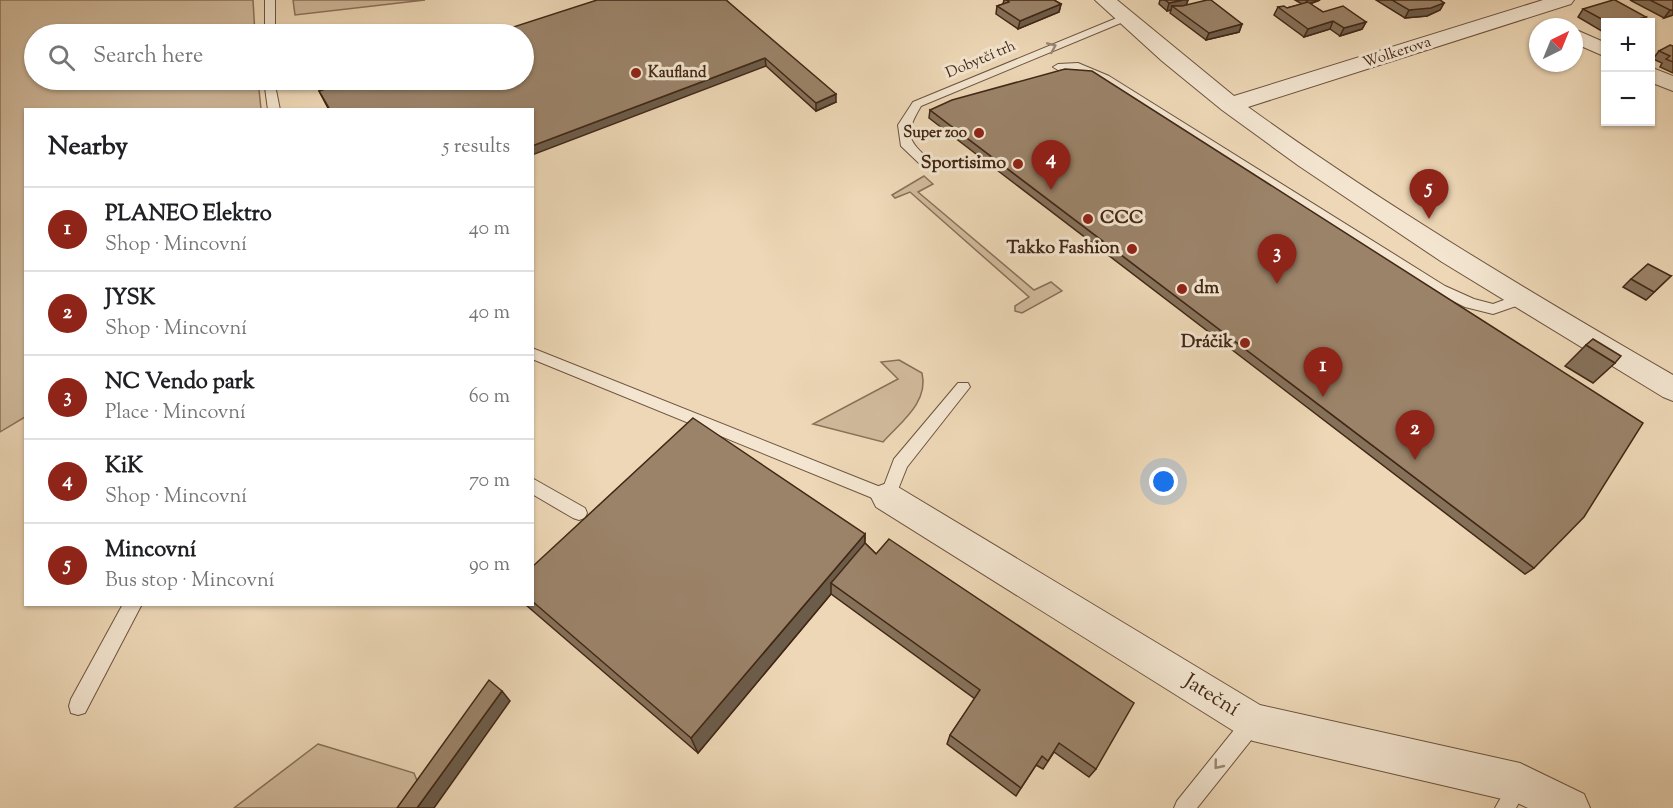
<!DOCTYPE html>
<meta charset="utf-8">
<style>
:root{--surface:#fff;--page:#f6f6f6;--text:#202124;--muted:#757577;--line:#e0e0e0;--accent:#8f2418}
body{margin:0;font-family:"Sorts Mill Goudy",serif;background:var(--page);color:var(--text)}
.controls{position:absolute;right:18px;top:18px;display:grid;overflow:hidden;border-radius:0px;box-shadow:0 2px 4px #0004}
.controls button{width:54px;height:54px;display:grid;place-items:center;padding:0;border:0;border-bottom:2px solid var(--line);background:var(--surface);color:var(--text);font:30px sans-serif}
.compass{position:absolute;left:1529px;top:18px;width:54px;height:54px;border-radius:50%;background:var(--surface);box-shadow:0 2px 4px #0004;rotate:43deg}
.you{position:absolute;left:1164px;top:482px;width:21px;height:21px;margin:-15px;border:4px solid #fff;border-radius:50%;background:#1a73e8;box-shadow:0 0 0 9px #1a73e833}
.badge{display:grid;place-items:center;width:39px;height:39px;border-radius:50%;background:var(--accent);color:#fff;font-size:20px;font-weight:700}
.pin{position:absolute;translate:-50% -50px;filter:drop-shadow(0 2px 3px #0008)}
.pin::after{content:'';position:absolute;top:32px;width:21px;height:18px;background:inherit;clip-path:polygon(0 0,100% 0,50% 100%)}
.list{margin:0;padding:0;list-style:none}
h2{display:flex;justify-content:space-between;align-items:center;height:78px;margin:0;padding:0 24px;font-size:26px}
h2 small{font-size:20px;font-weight:400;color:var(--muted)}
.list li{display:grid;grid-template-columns:39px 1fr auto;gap:18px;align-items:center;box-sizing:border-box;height:84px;padding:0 24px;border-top:2px solid var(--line)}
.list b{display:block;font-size:22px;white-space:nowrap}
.list p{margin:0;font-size:20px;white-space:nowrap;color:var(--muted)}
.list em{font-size:20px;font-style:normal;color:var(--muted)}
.icon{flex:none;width:33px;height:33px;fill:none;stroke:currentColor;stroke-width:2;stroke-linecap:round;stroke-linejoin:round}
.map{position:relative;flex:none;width:1673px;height:808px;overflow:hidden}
.search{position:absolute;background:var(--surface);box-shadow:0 2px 4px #0004;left:24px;top:24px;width:510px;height:66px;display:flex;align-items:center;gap:15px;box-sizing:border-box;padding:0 21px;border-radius:33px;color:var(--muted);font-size:22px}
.panel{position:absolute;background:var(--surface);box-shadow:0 2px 4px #0004;left:24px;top:108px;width:510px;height:498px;border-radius:0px}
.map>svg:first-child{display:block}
.green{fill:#d0b99b;stroke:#897058;stroke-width:1.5}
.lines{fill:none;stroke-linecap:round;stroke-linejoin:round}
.service-casing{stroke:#6d533d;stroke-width:2}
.minor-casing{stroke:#6d533d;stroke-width:2}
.service{fill:#f3e5d0;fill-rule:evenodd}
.minor{fill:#f3e5d0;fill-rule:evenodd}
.wall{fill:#85715a;stroke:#422715;stroke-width:1.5}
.shaded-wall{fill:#6c5c4a;stroke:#422715;stroke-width:1.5}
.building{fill:#9b8369;stroke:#422715;stroke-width:1.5}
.oneway{stroke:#9a8672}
.poi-dot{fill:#8f2418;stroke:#f3e5d0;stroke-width:2}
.labels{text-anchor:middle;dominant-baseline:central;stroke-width:6;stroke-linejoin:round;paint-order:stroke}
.far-street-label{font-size:15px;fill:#422715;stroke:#f3e5d0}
.far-poi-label{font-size:15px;font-weight:bold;fill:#422715;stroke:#f3e5d0;text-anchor:start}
.poi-label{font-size:18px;font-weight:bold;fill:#422715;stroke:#f3e5d0;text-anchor:end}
.near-street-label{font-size:21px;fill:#422715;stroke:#f3e5d0}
</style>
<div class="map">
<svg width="1673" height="808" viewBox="0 0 1673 808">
<rect width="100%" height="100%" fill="#edd7b6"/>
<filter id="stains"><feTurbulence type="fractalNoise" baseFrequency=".00333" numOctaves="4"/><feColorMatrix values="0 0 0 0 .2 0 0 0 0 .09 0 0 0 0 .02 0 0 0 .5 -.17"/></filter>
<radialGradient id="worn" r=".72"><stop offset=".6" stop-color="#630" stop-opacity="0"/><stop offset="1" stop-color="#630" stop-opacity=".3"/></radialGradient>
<g class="green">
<path d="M0 0H253L255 34H34V80H258L261 109 26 110 25 417 0 432Z"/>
<path d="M293 0H425L295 15Z"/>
<path d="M924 176 933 184 918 192 1034 290 1051 282 1062 291 1022 313 1015 311V306L1029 297 910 192 895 198 892 195Z"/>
<path d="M899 360 922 373C929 402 901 422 883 442L813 424 898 379 881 362Z"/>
<path d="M318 744 414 773 428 808H234Z"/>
</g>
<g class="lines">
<g class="service-casing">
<g id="service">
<rect x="265" y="0" width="10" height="34"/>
<path d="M1124 15 1129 18 1128 20 921 106C904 135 907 140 931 161V167H923L901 146 898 125 913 102Z"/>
<path d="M1078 63 1109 76 1445 286 1474 299 1493 304 1520 294 1527 299 1525 303 1493 314 1465 307 1435 292 1101 80 1076 69 1058 70 1053 67 1058 64Z"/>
<path d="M264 80H274L280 110H268Z"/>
<path d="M532 348 883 488 894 459 958 383H968L970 387 907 467 893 502 887 504 532 359Z"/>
<path d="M532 478 585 508 587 513 585 518 579 520 573 518 532 494Z"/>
<path d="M123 604H142L85 713 78 715 71 713 69 706 71 699Z"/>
<path d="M1253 713 1260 715 1262 722 1260 729 1197 808H1174L1177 801 1246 715Z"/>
<path d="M1519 775 1526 778 1529 785 1516 808H1495L1512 778Z"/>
</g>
</g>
<g class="minor-casing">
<g id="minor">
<path d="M1095 0H1117L1234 96 1543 0H1574L1571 4 1248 107C1384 205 1528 291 1673 375V401L1663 397 1442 262 1299 166 1222 110 1162 61Z"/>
<path d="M1574 29 1606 43V57L1574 43Z"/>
<path d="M1650 67 1673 76V91L1650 82Z"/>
<path d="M887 483 898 487 1260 705 1520 763 1584 794 1590 808H1528L1515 802 1253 741 1240 735 876 507 871 497 876 487Z"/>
</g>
</g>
<use href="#service" class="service"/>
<use href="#minor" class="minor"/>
</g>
<g class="wall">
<path d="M726 0 836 102 816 111 766 66 532 110H329L319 91Z"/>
<path d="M1004 0H1054L1061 4 1059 12 1018 29 996 14 997 6 1003 4Z"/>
<path d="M1160 0H1188L1186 5 1242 24 1239 32 1206 40 1170 13 1171 10 1167 11 1159 4Z"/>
<path d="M1295 0H1320L1310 4 1323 12 1366 22 1362 29 1340 36 1330 29 1304 37 1274 15 1278 7 1287 8 1302 4Z"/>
<path d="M1376 0H1440L1444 3 1440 10 1427 16 1405 18Z"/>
<path d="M1630 0H1673V15L1664 18Z"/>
<path d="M1583 9 1642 22H1605V33L1578 17Z"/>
<path d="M1673 46V73L1660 67 1662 63 1653 59 1659 51Z"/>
<path d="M930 110 1534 568 1525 574 929 118Z"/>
<path d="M1671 276 1646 300 1623 287 1631 279Z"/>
<path d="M1586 345 1615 363 1593 383 1565 366Z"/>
<path d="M865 534V543L1096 769 1089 777 1054 752 1043 769 1036 765 1016 796 947 744 950 735 975 699 831 594 698 753 526 605 532 604V567Z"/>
</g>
<g class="shaded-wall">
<path d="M1183 0H1188L1186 6H1172L1171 10 1167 11 1169 3Z"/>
<path d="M1307 0H1320L1305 5Z"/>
<path d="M1444 3 1440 10 1427 16 1405 18 1409 10Z"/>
<path d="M1061 4 1059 12 1018 29 1020 21Z"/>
<path d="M1670 10H1673V15L1664 18Z"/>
<path d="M1646 17 1642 22H1627Z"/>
<path d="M1333 21 1330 29 1304 37 1308 29Z"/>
<path d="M1366 22 1362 29 1340 36 1344 28Z"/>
<path d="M1242 24 1239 32 1206 40 1209 33Z"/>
<path d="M765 58 766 66 532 155V146Z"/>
<path d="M836 94V102L816 111V103Z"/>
<path d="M865 534 864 556 831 583V594L698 753 691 738Z"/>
<path d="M502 691 510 701 434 808H417Z"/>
</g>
<g class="building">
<path d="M597 0H726L836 94 816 103 765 58 532 146V110H330L319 91 355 80H524V34H492Z"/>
<path d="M1007 0H1054L1061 4 1020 21 997 6 1009 2Z"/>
<path d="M1165 0H1183L1169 3Z"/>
<path d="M1207 0H1211L1242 24 1209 33 1172 6H1182Z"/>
<path d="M1392 0H1440L1444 3 1431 8 1409 10Z"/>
<path d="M1613 0H1615L1646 17 1627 22H1607L1583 9Z"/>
<path d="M1650 0H1673V10H1670Z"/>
<path d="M1308 2 1323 12 1343 6 1366 22 1344 28 1333 21 1308 29 1278 7 1284 6 1287 8Z"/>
<path d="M1670 45 1673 46V62L1666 59 1670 56 1659 51Z"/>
<path d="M1065 69 1092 71 1643 423 1584 517 1534 568 930 110 952 100Z"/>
<path d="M1648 264 1671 276 1654 292 1631 279Z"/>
<path d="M1593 339 1621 356 1615 363 1586 345Z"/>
<path d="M693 418 865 534 691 738 532 601V567Z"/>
<path d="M889 539 1134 703 1096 769 1059 743 1048 761 1042 756 1021 788 950 735 980 690 831 583 865 543 876 554Z"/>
<path d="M489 680 502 691 417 808H397Z"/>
</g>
<defs><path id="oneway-chevron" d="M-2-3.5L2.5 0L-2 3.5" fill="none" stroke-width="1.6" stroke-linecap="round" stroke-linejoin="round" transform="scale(1.5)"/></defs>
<g class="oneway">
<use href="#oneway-chevron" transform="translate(1052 47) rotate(-23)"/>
<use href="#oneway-chevron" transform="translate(1218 765) rotate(129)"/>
</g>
<g class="poi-dot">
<circle cx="636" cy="73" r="6"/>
<circle cx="979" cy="133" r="6"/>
<circle cx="1018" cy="164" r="6"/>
<circle cx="1088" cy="219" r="6"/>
<circle cx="1132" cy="249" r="6"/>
<circle cx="1182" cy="289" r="6"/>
<circle cx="1245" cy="343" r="6"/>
</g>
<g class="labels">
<g class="far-street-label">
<text transform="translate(1397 53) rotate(-18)">Wolkerova</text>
<text transform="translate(981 60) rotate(-23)">Dobytčí trh</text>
</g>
<g class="far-poi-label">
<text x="648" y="73">Kaufland</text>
<text x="967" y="133" text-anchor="end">Super zoo</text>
</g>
<g class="poi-label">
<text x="1006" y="164">Sportisimo</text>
<text x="1100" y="219" text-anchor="start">CCC</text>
<text x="1120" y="249">Takko Fashion</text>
<text x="1194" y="289" text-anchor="start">dm</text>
<text x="1233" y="343">Dráčik</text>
</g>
<g class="near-street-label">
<text transform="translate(1211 696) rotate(32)">Jateční</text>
</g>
</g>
<rect width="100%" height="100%" filter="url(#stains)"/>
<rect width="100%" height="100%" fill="url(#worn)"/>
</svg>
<div class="controls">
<button>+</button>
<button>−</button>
</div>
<svg class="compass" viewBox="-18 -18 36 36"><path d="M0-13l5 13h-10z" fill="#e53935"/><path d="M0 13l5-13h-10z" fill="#757577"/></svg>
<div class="you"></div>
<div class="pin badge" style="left:1323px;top:397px">1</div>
<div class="pin badge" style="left:1415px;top:460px">2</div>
<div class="pin badge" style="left:1277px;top:284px">3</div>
<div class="pin badge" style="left:1051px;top:190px">4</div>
<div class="pin badge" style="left:1429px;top:219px">5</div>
<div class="search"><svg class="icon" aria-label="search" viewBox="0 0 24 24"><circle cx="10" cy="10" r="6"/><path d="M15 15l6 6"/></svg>Search here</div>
<section class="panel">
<h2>Nearby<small>5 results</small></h2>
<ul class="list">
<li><span class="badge">1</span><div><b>PLANEO Elektro</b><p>Shop · Mincovní</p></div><em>40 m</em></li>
<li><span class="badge">2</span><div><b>JYSK</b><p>Shop · Mincovní</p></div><em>40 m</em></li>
<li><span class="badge">3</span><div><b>NC Vendo park</b><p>Place · Mincovní</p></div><em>60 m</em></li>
<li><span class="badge">4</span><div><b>KiK</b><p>Shop · Mincovní</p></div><em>70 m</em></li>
<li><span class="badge">5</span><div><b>Mincovní</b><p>Bus stop · Mincovní</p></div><em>90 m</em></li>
</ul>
</section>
</div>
